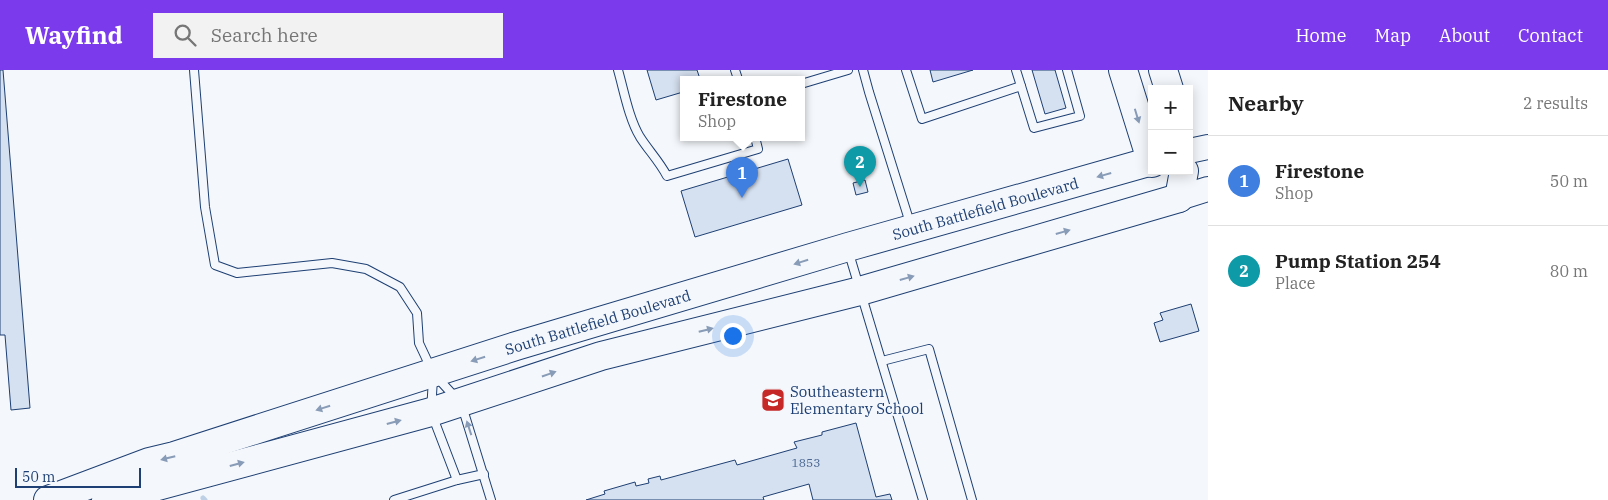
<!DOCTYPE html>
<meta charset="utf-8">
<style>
:root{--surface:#fff;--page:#f2f2f2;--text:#222;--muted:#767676;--line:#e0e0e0;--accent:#7c3aed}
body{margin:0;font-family:"IBM Plex Serif",serif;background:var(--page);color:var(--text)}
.controls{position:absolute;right:15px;top:15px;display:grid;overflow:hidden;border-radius:0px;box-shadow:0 2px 12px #0003}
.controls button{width:45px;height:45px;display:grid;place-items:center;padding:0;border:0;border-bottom:1px solid var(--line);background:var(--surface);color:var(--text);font:25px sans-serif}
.scale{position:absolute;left:15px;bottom:12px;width:126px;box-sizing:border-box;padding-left:5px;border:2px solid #1d3f73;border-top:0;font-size:14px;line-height:18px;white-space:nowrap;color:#1d3f73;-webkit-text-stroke:4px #f4f7fb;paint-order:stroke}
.you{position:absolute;left:732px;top:265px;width:18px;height:18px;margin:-12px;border:4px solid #fff;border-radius:50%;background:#1a73e8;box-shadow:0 0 0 8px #1a73e833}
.badge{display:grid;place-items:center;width:32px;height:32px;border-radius:50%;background:var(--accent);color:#fff;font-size:16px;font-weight:700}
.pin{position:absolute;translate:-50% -41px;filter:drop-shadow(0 1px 2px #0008)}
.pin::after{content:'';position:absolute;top:26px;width:18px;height:15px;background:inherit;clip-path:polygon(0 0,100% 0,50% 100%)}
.popup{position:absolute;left:680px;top:6px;width:125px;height:65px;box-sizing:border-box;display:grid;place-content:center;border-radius:0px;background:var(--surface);filter:drop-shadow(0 1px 4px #0005);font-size:16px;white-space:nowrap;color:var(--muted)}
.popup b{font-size:19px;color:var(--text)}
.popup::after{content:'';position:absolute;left:50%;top:100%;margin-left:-10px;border:10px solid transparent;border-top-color:var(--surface)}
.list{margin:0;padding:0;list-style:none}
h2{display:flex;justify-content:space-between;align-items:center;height:65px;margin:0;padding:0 20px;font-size:21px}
h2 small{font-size:16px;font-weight:400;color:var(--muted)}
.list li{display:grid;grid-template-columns:32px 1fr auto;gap:15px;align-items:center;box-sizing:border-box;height:90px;padding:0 20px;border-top:1px solid var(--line)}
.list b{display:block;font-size:19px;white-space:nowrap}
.list p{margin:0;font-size:16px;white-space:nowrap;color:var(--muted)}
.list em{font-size:16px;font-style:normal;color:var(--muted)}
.icon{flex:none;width:28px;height:28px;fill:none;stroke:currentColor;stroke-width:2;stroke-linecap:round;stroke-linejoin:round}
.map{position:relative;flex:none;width:1208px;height:430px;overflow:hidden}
header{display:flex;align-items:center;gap:30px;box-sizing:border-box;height:70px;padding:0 25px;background:var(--accent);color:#fff}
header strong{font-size:24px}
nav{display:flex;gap:28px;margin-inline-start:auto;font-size:18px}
.search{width:350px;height:45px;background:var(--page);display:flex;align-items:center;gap:12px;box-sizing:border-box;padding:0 18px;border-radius:0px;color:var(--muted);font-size:19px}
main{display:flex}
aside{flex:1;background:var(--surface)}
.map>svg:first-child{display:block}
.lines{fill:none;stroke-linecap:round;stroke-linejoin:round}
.stream{stroke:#bed0e5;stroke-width:5}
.building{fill:#d5e0f0;stroke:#1d3f73}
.lane-casing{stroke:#1d3f73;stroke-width:10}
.primary-casing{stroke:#1d3f73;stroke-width:26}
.highway-casing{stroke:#1d3f73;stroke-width:30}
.lane{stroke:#f4f7fb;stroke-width:8}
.primary{stroke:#f4f7fb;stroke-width:24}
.highway{stroke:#f4f7fb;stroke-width:28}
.oneway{fill:#889bb7}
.labels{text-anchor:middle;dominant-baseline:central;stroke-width:4;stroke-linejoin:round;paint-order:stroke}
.number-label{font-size:12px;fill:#4b6792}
.street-label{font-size:15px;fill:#1d3f73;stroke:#f4f7fb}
.poi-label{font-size:15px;fill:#1d3f73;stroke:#f4f7fb;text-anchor:start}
</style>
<header>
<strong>Wayfind</strong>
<div class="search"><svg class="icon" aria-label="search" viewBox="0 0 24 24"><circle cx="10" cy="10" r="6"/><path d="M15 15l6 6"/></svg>Search here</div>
<nav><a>Home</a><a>Map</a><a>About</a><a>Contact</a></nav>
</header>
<main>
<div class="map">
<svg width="1208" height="430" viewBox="0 0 1208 430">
<rect width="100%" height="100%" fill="#f4f7fb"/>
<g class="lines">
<path class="stream" d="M203 428 205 430"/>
</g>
<g class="building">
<path d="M0 0H3L30 338 11 340 5 265H0Z"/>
<path d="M647 0H697L700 9H683V22L656 30Z"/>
<path d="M930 0H973L933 12Z"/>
<path d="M1032 0H1055L1066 38 1045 44Z"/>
<path d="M788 89 802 135 695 167 681 121Z"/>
<path d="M865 110 868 122 856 125 853 113Z"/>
<path d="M1191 234 1199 261 1160 272 1154 253 1163 250 1160 243Z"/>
<path d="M856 353 876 427 890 424 892 430H813L809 414 763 427 764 430H586L605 424 604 421 635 412 636 416 649 413 648 409 660 406 661 410 735 390 737 395 797 378 794 372 822 365V362Z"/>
</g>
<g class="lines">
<g class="lane-casing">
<g id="lane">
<path d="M194 0 205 137 215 195 237 203 332 193 366 199 400 217 417 243 419 273 433 303 455 327"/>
<path d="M618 0C624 21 629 49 640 67 649 81 659 91 667 106L758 79 755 67"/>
<path d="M735 0 738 9"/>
<path d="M863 0 869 22 910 153"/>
<path d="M906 0 922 49 1021 16 1034 58 1080 46 1067 0"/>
<path d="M1016 0 1021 16"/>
<path d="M801 14 848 0"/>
<path d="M848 180 923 430"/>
<path d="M882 291 929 279 972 430"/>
<path d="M433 308 431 342 457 410"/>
<path d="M462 336 491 430"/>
<path d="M394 430 457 410 484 404"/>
</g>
</g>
<g class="primary-casing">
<g id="primary">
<path d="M1189 81 1208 77"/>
<path d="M1179 128 1208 119"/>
</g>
</g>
<g class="highway-casing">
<g id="highway">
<path d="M1123 0 1152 93"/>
<path d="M1163 0 1169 19"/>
<path d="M1179 128 1184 101"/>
<path id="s1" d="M48 430 149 392 174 386 516 276 848 177 1152 91"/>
<path d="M106 430 431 342 601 286 860 221 1179 128"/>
</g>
</g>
<use href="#lane" class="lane"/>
<use href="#primary" class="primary"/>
<use href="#highway" class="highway"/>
</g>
<defs><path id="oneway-solid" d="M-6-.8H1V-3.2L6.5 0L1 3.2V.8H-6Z" transform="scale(1.25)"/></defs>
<g class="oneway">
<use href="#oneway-solid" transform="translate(1137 46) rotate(73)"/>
<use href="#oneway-solid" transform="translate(1104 105) rotate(164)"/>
<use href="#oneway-solid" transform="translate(1063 162) rotate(-16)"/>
<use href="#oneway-solid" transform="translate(801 192) rotate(163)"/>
<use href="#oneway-solid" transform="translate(907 208) rotate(-16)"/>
<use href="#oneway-solid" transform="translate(706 260) rotate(-14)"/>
<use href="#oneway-solid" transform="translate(478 289) rotate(162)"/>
<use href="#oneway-solid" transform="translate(549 304) rotate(-19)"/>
<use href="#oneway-solid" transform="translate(323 338) rotate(162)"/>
<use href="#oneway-solid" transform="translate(394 352) rotate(-15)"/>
<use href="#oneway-solid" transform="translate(469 358) rotate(-108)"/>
<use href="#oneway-solid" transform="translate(168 388) rotate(166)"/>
<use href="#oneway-solid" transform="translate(237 394) rotate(-15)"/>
</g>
<defs>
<g id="school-square" transform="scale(1.25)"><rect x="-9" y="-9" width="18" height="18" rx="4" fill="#c62828" stroke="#f4f7fb"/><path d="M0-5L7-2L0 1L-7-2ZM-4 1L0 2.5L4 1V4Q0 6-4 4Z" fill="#fff"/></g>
</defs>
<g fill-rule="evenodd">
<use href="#school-square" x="773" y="330"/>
</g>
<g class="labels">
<g class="number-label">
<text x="806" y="392">1853</text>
</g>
<g class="street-label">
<text stroke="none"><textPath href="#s1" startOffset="982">South Battlefield Boulevard</textPath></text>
<text stroke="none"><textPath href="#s1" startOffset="578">South Battlefield Boulevard</textPath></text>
</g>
<g class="poi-label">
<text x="790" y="321">Southeastern<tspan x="790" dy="17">Elementary School</tspan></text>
</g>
</g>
</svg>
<div class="controls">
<button>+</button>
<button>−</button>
</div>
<div class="scale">50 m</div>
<div class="you"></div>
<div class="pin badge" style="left:742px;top:128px;background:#3f7fe0">1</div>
<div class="popup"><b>Firestone</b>Shop</div>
<div class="pin badge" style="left:860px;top:117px;background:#0f9aa8">2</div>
</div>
<aside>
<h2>Nearby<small>2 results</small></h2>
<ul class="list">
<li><span class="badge" style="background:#3f7fe0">1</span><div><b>Firestone</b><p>Shop</p></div><em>50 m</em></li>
<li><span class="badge" style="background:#0f9aa8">2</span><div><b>Pump Station 254</b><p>Place</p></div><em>80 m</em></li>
</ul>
</aside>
</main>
